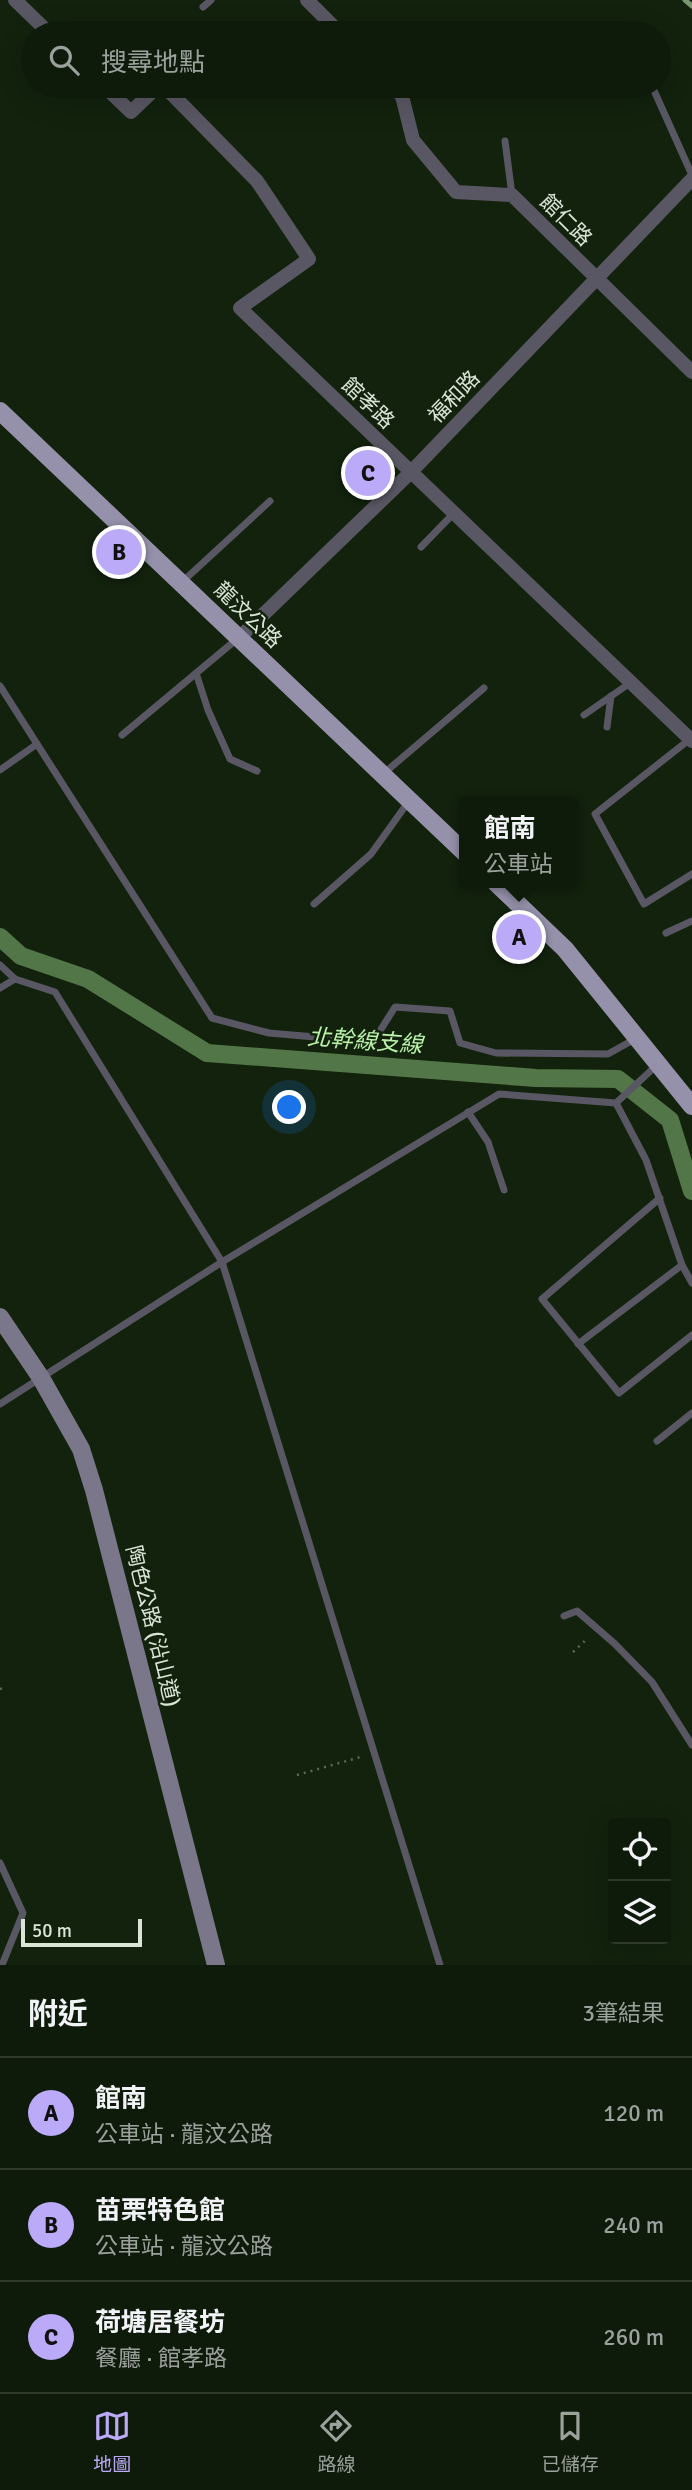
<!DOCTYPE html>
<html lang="zh-TW">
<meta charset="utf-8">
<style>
:root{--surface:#0e1a0a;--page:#1c2718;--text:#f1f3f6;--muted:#9ba19c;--line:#2e382b;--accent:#baaaf7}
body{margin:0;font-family:Signika,"Noto Sans TC",sans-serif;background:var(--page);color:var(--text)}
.controls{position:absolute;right:21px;bottom:21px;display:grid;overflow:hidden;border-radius:7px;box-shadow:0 7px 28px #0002}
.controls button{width:63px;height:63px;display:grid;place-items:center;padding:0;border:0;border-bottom:2px solid var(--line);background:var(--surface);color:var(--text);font:35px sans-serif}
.scale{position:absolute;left:21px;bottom:18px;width:121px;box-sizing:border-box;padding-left:7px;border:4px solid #dae5d7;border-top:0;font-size:19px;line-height:24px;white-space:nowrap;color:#dae5d7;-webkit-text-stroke:5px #12220d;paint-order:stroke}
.you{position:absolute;left:290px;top:1108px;width:24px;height:24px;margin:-18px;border:5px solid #fff;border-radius:50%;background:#1a73e8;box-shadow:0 0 0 10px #1a73e833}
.badge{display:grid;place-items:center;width:46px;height:46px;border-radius:50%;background:var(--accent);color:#111;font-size:23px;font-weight:700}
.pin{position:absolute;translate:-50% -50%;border:4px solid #fff;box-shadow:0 2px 7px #0006}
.popup{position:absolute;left:459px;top:797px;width:119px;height:91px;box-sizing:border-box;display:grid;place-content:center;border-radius:7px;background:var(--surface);filter:drop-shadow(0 2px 5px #0005);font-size:23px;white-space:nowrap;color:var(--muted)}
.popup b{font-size:26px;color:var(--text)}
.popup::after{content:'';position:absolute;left:50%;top:100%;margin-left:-14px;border:14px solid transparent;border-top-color:var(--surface)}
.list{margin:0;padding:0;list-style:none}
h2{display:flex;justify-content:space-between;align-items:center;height:91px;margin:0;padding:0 28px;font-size:30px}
h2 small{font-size:23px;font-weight:400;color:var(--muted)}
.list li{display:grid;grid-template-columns:46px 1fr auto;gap:21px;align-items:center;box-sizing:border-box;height:112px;padding:0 28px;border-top:2px solid var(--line)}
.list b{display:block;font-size:26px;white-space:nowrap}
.list p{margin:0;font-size:23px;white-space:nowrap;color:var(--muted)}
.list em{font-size:23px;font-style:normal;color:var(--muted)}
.icon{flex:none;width:38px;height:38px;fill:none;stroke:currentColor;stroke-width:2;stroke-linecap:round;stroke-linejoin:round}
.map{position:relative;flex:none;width:692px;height:1965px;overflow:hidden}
.search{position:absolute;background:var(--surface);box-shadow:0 7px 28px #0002;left:21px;right:21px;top:21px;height:77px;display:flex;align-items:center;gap:18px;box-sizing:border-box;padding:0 24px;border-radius:38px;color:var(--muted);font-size:26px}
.sheet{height:427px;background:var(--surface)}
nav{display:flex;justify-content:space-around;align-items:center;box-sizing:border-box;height:98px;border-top:2px solid var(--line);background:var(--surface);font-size:19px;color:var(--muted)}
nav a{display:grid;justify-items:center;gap:4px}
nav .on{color:var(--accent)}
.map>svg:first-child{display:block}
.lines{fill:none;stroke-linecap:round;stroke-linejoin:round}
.stream{stroke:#7b9772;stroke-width:5}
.canal{stroke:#527647;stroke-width:18}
.path{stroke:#5c6a58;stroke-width:2.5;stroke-dasharray:2 5;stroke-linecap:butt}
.lane{stroke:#595763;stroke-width:7}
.street{stroke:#595763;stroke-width:14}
.secondary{stroke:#7b778b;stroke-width:18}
.primary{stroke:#9591aa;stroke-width:18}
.labels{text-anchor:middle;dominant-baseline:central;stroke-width:5;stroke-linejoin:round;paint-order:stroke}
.street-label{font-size:21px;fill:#dae5d7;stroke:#12220d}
.water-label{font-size:23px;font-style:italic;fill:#b9f1a9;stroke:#12220d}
</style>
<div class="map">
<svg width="692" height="1965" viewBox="0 0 692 1965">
<rect width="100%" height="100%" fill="#12220d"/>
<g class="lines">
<path class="stream" d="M685 0 692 6"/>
<path class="canal" d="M0 937 21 956 88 979 207 1053 536 1078 618 1079 670 1120 692 1191"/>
<g class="path">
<path d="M573 1652 588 1638"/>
<path d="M0 1689 3 1688"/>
<path d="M297 1775 364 1756"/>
</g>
<g class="lane">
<path d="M203 7 211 0"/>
<path d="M652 86 692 175"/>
<path d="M505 141 512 195"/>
<path d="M421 547 453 514"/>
<path d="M181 583 270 501"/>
<path d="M196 673 208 710 230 759 257 771"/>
<path d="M0 686 212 1018 269 1033 373 1042 395 1007 450 1011 460 1043 496 1053 608 1054 635 1039"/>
<path d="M584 715 630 683"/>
<path d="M607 727 611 696"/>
<path d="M122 735 237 639"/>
<path d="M690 739 595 814 644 904 692 874"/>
<path d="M0 770 37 744"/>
<path d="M383 774 484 688"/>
<path d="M314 904 371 854 409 801"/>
<path d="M666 933 692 921"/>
<path d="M0 965 15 979 55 992 222 1262 440 1965"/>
<path d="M0 988 15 979"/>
<path d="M616 1103 646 1160 682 1265 692 1283"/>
<path d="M468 1112 488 1142 504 1190"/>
<path d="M660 1198 542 1299 619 1393 692 1335"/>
<path d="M578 1344 682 1265"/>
<path d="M0 1404 222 1262 499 1094 616 1103 658 1064"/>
<path d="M657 1441 692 1413"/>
<path d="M564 1616 577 1611 615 1644 652 1682 692 1745"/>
<path d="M0 1863 23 1913 2 1965"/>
</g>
<g class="street">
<path d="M15 0 49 33"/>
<path d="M307 0 340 33"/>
<path d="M104 86 131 112 158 86"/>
<path d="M164 86 257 181 309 259 240 308 692 741"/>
<path d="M392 86 402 96 413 140 456 192 512 195 692 372"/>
<path d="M239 638 410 473 692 179"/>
</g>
<path class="secondary" d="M0 1317 41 1378 81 1449 94 1490 216 1965"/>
<g class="primary">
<path d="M0 411 465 853"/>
<path d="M496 883 565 949 692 1106"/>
</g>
</g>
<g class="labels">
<g class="street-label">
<text transform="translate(566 220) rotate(45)">館仁路</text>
<text transform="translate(454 397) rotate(-46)">福和路</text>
<text transform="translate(368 403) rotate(44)">館孝路</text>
<text transform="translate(248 615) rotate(44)">龍汶公路</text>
<text transform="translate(153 1626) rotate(76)">陶色公路 (沿山道)</text>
</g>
<g class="water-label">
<text transform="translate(365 1041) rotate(4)">北幹線支線</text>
</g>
</g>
</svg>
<div class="controls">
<button><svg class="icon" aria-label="locate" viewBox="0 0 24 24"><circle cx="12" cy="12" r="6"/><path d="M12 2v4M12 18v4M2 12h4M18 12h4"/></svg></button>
<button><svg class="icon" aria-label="layers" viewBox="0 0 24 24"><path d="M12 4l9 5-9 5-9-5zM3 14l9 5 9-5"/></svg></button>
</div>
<div class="scale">50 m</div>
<div class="you"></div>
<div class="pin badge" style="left:519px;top:937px">A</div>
<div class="popup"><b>館南</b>公車站</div>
<div class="pin badge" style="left:119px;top:552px">B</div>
<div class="pin badge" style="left:368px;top:473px">C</div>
<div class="search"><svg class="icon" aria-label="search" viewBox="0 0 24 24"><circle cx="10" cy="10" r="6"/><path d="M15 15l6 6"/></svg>搜尋地點</div>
</div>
<section class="sheet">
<h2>附近<small>3筆結果</small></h2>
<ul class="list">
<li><span class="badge">A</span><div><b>館南</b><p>公車站 · 龍汶公路</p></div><em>120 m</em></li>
<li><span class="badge">B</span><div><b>苗栗特色館</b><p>公車站 · 龍汶公路</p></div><em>240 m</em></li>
<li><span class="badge">C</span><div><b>荷塘居餐坊</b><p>餐廳 · 館孝路</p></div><em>260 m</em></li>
</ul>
</section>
<nav>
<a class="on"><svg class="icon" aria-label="map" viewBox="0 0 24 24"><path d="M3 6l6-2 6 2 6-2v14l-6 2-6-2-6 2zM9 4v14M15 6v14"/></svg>地圖</a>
<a><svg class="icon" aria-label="directions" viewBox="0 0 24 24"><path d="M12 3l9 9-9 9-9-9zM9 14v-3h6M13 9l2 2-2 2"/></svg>路線</a>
<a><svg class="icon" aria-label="saved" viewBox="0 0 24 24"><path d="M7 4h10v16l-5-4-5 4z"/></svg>已儲存</a>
</nav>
